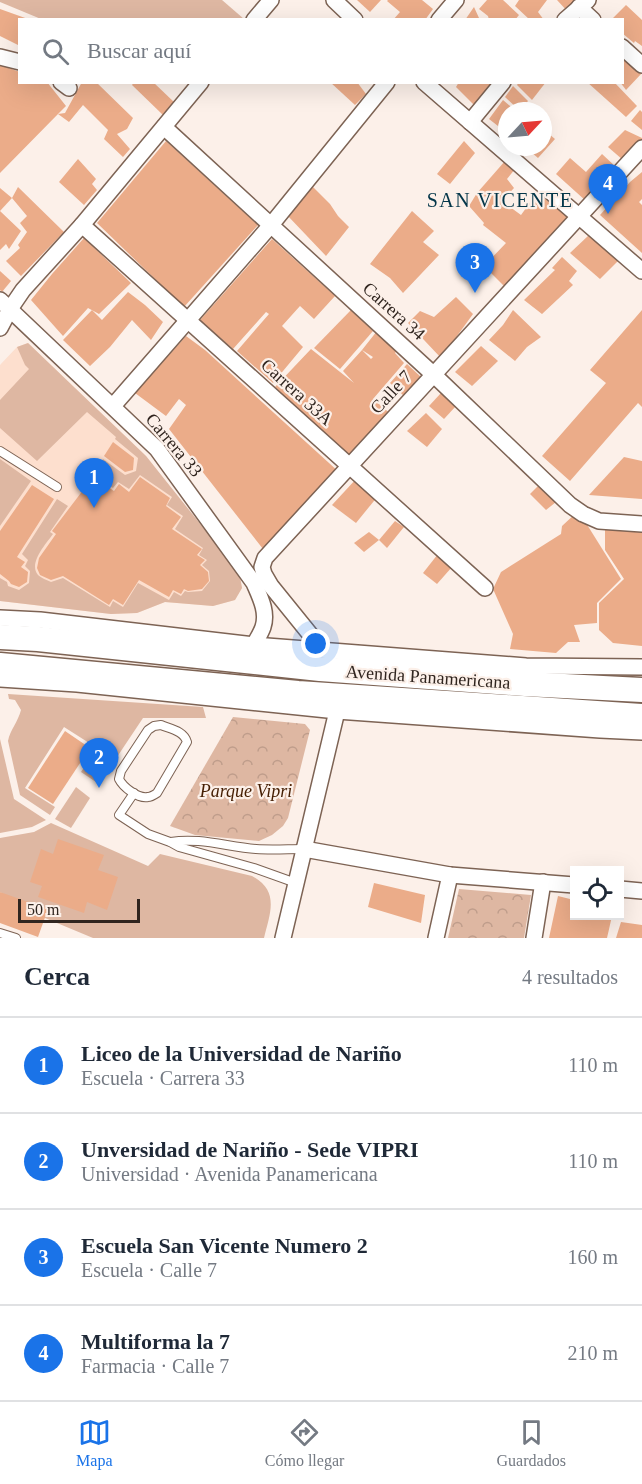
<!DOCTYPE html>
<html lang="es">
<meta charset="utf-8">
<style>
:root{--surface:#fff;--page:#f2f2f3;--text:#1f2937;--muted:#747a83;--line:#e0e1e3;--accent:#1a73e8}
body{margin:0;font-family:Georgia,serif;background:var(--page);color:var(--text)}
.controls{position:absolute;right:18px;bottom:18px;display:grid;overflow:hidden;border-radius:0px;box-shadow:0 6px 24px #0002}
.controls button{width:54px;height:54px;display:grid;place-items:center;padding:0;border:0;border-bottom:2px solid var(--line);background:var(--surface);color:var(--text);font:30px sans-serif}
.compass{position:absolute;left:498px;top:102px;width:54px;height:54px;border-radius:50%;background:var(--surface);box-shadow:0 6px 24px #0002;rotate:64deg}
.scale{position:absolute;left:18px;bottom:15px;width:122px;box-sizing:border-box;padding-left:6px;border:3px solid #30251f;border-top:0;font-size:16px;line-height:21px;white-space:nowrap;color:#30251f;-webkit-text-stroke:4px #fcf0e9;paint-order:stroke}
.you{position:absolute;left:316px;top:644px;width:21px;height:21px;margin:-15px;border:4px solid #fff;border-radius:50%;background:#1a73e8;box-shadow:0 0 0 9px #1a73e833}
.badge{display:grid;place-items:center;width:39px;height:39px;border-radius:50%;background:var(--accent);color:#fff;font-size:20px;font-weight:700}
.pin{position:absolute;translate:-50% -50px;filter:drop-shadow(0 2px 3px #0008)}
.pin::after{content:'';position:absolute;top:32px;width:21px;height:18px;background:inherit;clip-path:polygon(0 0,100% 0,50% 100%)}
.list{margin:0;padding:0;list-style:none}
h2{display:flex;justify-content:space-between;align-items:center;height:78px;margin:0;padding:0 24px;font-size:26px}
h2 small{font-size:20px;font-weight:400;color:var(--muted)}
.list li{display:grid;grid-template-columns:39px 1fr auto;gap:18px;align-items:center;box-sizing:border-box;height:96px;padding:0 24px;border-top:2px solid var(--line)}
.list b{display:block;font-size:22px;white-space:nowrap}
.list p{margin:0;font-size:20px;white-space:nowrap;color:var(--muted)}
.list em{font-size:20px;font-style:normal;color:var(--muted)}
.icon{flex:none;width:33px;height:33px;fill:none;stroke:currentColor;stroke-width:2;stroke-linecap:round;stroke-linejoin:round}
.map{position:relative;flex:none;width:642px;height:938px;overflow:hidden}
.search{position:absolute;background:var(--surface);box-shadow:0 6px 24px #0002;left:18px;right:18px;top:18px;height:66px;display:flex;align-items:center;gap:15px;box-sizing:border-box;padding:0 21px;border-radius:0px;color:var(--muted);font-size:22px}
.sheet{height:462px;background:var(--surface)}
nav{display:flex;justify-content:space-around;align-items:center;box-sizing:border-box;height:84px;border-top:2px solid var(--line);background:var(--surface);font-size:16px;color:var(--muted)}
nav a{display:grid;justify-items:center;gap:3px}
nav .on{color:var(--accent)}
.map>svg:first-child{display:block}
.built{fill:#fddfce}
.grass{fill:#deb7a2}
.park{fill:url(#park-crowns)}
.building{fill:#ebac89}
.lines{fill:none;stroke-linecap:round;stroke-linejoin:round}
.service-casing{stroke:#7d6354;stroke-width:10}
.minor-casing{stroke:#7d6354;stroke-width:18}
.primary-casing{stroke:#7d6354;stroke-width:27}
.service{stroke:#fff;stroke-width:8}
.minor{stroke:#fff;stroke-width:15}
.primary{stroke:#fff;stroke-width:24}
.labels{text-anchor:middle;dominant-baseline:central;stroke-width:4.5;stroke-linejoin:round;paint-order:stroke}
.street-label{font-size:18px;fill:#30251f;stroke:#fcf0e9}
.park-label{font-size:18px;font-style:italic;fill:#451e03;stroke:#fcf0e9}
.neighbourhood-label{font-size:20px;letter-spacing:1.5px;fill:#033649;stroke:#fcf0e9}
</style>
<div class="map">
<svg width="642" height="938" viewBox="0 0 642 938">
<defs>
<pattern id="park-crowns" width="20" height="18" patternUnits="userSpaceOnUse" patternTransform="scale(1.5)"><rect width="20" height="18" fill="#deb7a2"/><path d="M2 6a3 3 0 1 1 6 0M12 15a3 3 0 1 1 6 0" fill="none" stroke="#bf9d8b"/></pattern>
</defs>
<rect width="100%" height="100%" fill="#fcf0e9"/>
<path class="built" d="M28 343 146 456 240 577 242 588 235 600 213 606 165 602 137 613 111 614 0 601V365L17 347Z"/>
<g class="grass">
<path d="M0 0H222L244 19H41L0 2Z"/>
<path d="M28 343 146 456 229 560 240 577 242 588 235 600 213 606 165 602 137 613 111 614 0 601V578L7 582 8 586 19 590 29 583 30 571 25 566 28 560 22 554 57 499 68 506 50 532 53 534C46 544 28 563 38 575 41 578 47 580 51 582L63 578 110 607 113 601 123 607 138 583 169 600 174 592 181 596 185 591 188 592 202 591 210 581 209 571 202 565 207 560 199 555 203 548 175 529 183 516 167 505 172 497 140 475 129 489 118 482 113 488 93 474 103 459 125 475 136 471 138 458 115 439 116 437 87 412 37 461 0 428V400L29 369 25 365 17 347Z"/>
<path d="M0 459 31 481 0 526Z"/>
<path d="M8 694 203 707 206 718H143L99 784 81 772 97 748 64 727 25 788 55 807 50 815 20 795 8 741C10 730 18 722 21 710L15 700 9 699Z"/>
<path d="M0 739 14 799 46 820 32 827 0 833Z"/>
<path d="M76 787 90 798 71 828 55 819Z"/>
<path d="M51 823 148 866 160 854 252 876C280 891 270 913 264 938H93L45 918 0 892V838L34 832Z"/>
</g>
<g class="park">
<path d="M233 717 305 724 310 730 288 818 283 826 272 835 259 841 195 835 170 826Z"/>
<path d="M459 889 531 895 524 938H448Z"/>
</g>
<g class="building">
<path d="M357 0H381L370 12Z"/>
<path d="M388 0H422L433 9 425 20H393L400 12 387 1Z"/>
<path d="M487 0H503L519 15 515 20H489L488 16 479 9Z"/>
<path d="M519 0H547L538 12 544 20H530L515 6Z"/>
<path d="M557 0H579L568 12Z"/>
<path d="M626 5 642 20V46L635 41 634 43 622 33V20H611Z"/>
<path d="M474 7 479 18 481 20H465Z"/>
<path d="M0 9 28 19 20 20V39L18 45 0 36Z"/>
<path d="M622 57 642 73 626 90 620 82H622Z"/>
<path d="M0 65 20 72V82H47L66 106 58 114 65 113 82 82H96L133 118 127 129 117 134 130 149 123 157 104 139 108 130 83 105 69 122 58 114 0 173Z"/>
<path d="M134 82H153L175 103 163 115 132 85Z"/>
<path d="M330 82H357L366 94 355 105Z"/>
<path d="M459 82H488L492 86 477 108 456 87Z"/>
<path d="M519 82H546L532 100 517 85Z"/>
<path d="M587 82H614L637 106 626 117Z"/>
<path d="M513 86 528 101 520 111 505 97Z"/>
<path d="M503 100 516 111H507V133L489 119Z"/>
<path d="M640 110 642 112V130L631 121Z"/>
<path d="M543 129 555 139 538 158 525 147H543Z"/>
<path d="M625 130 642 138V140L623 160 608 147Z"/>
<path d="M166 141 258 225 184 307 97 223Z"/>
<path d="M464 141 475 153 450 184 437 174Z"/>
<path d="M602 154 616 167 586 201 556 174 570 158 586 172Z"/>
<path d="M78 159 96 179 92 184 97 190 84 205 59 182Z"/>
<path d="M505 161 515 169 507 179 514 188 502 201 521 215 537 193 568 216 532 263 504 286 484 266 506 243 483 225 484 223 469 206 477 193Z"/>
<path d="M642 172V199L639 202 642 205V253L600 215 630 182Z"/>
<path d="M312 186 330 204 338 216 349 227 326 256 287 215Z"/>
<path d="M18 187 64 232 21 276 6 261 20 248 18 245 27 232 20 223 27 216 12 198Z"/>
<path d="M0 188 12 198 0 211Z"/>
<path d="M0 211 21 231 9 249 6 244 0 250Z"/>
<path d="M412 211 434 231 423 242 439 255 403 293 390 278 370 264Z"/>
<path d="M589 235 619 260 600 279 570 253Z"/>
<path d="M84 238 131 283 99 314 88 308 63 336 31 300 52 274Z"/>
<path d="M272 239 335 296 314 319 300 306 282 326 303 347 273 383 237 351 269 314 266 312 233 349 200 320Z"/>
<path d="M562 257 577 271 569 281 573 285 542 314 524 300 555 270 552 268Z"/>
<path d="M0 271 11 281 2 292 0 290Z"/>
<path d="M128 292 145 305 163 322 151 340 132 320 110 347 90 366 63 340 92 310 102 320Z"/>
<path d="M456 297 473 314 441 358 408 323 420 311 434 317Z"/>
<path d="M351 310 373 331 340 369 314 348Z"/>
<path d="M513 310 541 337 527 347 515 361 489 340 503 325Z"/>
<path d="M642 310V407L638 403 570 481 542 456 606 383 590 370Z"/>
<path d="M377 331 398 349 395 353 404 363 373 399 392 415 351 456 314 425 275 387 311 349 354 383 343 371 362 350 371 359 373 357 362 350Z"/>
<path d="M186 336 205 350 340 473 263 549 169 429 186 405 179 399 166 416 135 393Z"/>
<path d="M481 346 498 361 472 386 455 372Z"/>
<path d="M407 364 422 378 405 397 390 383Z"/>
<path d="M441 393 456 406 444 419 429 406Z"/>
<path d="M426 413 442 429 427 447 407 431Z"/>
<path d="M113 442 134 458 133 470 125 472 104 456Z"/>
<path d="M624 457 642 461V499L589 495Z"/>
<path d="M93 477 114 491 119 484 129 492 140 477 170 498 166 506 181 517 172 529 202 549 197 555 205 560 200 565 208 572 209 581 202 589 188 591 184 589 181 594 173 590 169 597 139 580 123 605 113 599 109 605 63 576 51 580 40 575 37 568 39 558 56 534 52 531Z"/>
<path d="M357 478 378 496 356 523 332 505Z"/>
<path d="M542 482 561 498 546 510 530 494Z"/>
<path d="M32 485 54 499 17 557 25 562 21 567 28 572 27 582 19 587 11 584 9 581 0 574V531Z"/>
<path d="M576 513 586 523 621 579 597 603V623L574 625 580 642H568L556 653 510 649 513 634 493 589 501 572 561 534 562 526Z"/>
<path d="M395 521 404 527 387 548 379 540Z"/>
<path d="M605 528 642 531V646L613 643 599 630V603L624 579 605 550Z"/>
<path d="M369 532 379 540 364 552 354 543Z"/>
<path d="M438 554 452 567 437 584 423 573Z"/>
<path d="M65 731 90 748 53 804 28 788Z"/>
<path d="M58 839 104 855 98 870 118 877 107 910 87 902 84 913 38 897 42 886 30 882 41 849 53 854Z"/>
<path d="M374 883 425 895 421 923 368 907Z"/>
<path d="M0 892 48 909 38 937 0 923Z"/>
<path d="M558 896 574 900V916H612L607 938H549Z"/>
<path d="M621 922 642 925V938H616Z"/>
</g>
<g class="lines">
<g class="service-casing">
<g id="service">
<path d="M0 451 57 487"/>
<path d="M161 725C171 729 184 731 187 742L157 793C154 795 151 797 148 797 138 799 123 787 119 779L121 771 148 730 154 726Z"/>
<path d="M134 793 119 815 148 834 170 842 179 847 254 868 296 883"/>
<path d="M171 842C199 837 228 847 256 849 272 850 288 849 304 849"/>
<path d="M0 933 16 938"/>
</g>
</g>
<g class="minor-casing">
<g id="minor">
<path d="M334 0 355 20"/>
<path d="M579 7 593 20"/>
<path d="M254 20 271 0"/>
<path d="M439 20 456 0"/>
<path d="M565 20 588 0"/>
<path d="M622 47 642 65"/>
<path d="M0 57 20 62"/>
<path d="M61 82 69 88"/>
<path d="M424 82 642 271"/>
<path d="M470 122 503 82"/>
<path d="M164 127 434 375 570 505 583 514 599 521 642 524"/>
<path d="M82 225 485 588"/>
<path d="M0 300 157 449 254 583C260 597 268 612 263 627 261 633 257 639 254 645"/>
<path d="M0 328 10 309 23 290 82 225 201 82"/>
<path d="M113 406 271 225 387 82"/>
<path d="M0 618 40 620 254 645 526 666 642 667"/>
<path d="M322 649 271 586 264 574 262 567 265 558 642 148"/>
<path d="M0 679 77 684 337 711 600 730 642 732"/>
<path d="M304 849 450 875 574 885"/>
<path d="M620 889 642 891"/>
<path d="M283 938 337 711"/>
<path d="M436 938 450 875"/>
<path d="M534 938 543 882"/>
</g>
</g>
<g class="primary-casing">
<g id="primary">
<path d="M0 637 38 639 320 669 525 684 642 690"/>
<path d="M0 665 298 693 642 716"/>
</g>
</g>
<use href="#service" class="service"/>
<use href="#minor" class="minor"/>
<use href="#primary" class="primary"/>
</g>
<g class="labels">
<g class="street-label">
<text transform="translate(394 311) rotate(42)">Carrera 34</text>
<text transform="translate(297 392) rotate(42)">Carrera 33A</text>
<text transform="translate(391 392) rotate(-47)">Calle 7</text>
<text transform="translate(174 445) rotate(50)">Carrera 33</text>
<text transform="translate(428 677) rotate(4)">Avenida Panamericana</text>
</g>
<g class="park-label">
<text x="246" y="791">Parque Vipri</text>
</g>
<g class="neighbourhood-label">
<text x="500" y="200">SAN VICENTE</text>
</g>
</g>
</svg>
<div class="controls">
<button><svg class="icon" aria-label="locate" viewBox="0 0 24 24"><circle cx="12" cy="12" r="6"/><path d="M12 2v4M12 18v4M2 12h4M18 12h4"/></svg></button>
</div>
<svg class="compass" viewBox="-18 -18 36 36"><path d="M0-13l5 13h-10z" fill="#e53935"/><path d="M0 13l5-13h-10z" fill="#747a83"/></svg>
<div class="scale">50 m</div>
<div class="you"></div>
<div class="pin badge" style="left:94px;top:508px">1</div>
<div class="pin badge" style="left:99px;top:788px">2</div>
<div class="pin badge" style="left:475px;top:293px">3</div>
<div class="pin badge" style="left:608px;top:214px">4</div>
<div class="search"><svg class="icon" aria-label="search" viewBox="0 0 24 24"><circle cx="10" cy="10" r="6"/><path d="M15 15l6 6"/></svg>Buscar aquí</div>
</div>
<section class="sheet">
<h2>Cerca<small>4 resultados</small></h2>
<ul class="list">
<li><span class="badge">1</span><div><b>Liceo de la Universidad de Nariño</b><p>Escuela · Carrera 33</p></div><em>110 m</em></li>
<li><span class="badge">2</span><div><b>Unversidad de Nariño - Sede VIPRI</b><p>Universidad · Avenida Panamericana</p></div><em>110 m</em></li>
<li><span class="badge">3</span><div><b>Escuela San Vicente Numero 2</b><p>Escuela · Calle 7</p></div><em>160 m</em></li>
<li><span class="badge">4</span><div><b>Multiforma la 7</b><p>Farmacia · Calle 7</p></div><em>210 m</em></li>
</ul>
</section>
<nav>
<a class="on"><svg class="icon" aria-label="map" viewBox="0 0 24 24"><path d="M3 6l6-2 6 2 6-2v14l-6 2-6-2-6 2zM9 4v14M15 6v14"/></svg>Mapa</a>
<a><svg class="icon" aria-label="directions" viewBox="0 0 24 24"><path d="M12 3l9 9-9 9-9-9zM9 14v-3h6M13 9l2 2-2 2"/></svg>Cómo llegar</a>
<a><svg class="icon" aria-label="saved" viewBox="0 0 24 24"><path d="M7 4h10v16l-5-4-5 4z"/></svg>Guardados</a>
</nav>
